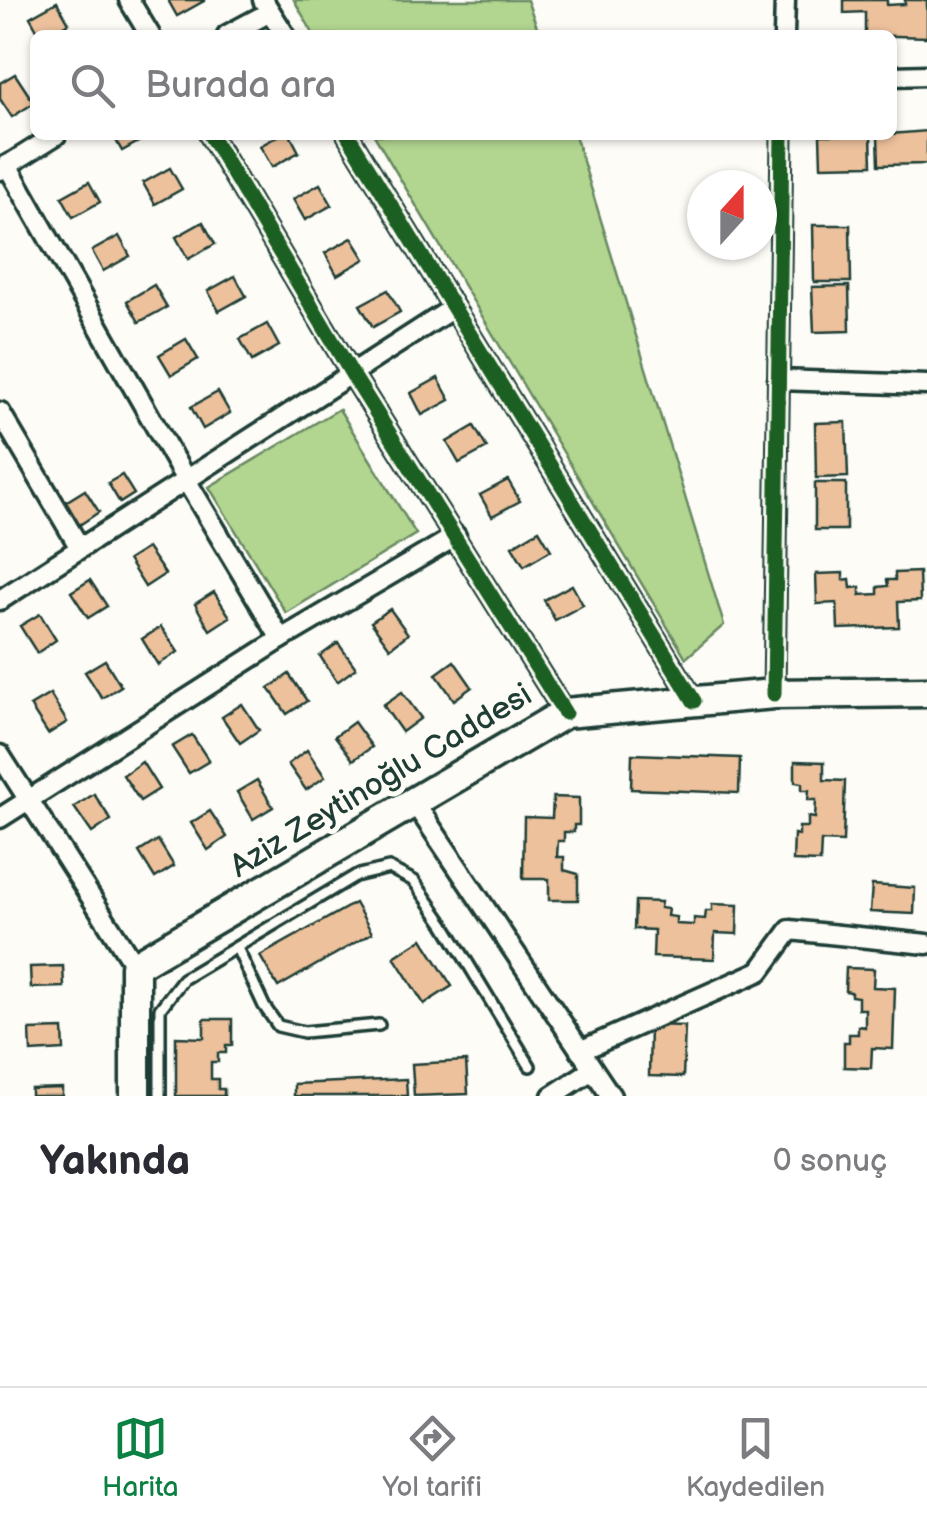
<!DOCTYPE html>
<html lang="tr">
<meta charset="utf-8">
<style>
:root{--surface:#fff;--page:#f7f7f7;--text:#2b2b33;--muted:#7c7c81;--line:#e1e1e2;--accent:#0b8043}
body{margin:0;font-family:"Balsamiq Sans",sans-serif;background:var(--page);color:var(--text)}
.compass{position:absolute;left:687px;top:170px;width:90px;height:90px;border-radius:50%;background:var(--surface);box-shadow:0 2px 8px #0004;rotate:21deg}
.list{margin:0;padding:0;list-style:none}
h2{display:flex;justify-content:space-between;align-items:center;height:130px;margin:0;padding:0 40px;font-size:42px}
h2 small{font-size:32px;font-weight:400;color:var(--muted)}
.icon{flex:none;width:55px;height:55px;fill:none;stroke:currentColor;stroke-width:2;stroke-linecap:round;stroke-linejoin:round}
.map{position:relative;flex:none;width:927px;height:1096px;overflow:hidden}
.search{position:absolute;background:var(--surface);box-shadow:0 2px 8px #0004;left:30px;right:30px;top:30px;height:110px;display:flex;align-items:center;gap:25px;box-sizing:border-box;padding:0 35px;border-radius:15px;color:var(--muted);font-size:38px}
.sheet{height:290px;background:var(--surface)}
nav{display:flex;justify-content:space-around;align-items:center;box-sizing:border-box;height:140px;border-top:2px solid var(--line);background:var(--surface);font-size:28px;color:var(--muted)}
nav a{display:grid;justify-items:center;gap:5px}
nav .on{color:var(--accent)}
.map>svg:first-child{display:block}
.green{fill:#b2d590;stroke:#688962;stroke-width:2.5}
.building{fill:#edc19c;stroke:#1f3d34;stroke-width:2.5}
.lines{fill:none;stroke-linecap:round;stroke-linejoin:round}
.lane-casing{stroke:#1f3d34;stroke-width:16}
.street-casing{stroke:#1f3d34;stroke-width:25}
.secondary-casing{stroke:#1f3d34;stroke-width:35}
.lane{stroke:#fdfcf7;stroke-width:9}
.street{stroke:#fdfcf7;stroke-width:18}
.secondary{stroke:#fdfcf7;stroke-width:28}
.cycleway-casing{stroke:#fdfcf7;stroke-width:21}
.cycleway{stroke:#1b5e20;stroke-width:15}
.labels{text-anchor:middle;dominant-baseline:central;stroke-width:10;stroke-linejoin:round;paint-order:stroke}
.street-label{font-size:32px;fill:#1f3d34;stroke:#fdfcf7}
</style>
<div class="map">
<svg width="927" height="1096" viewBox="0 0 927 1096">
<rect width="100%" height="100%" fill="#fdfcf7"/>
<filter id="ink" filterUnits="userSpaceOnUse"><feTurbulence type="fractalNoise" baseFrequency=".01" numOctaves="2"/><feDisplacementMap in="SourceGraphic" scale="20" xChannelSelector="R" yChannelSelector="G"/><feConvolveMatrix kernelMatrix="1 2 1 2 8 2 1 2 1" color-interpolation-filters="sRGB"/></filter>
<g filter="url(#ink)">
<g class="green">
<path d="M294 0H527L540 35H314Z"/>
<path d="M374 135H575L724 625 686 658Z"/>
<path d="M339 409 416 534 286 613 209 487Z"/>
</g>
<g class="building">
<path d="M168 0H204V1L177 16Z"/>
<path d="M844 0H887V5L905 4V0H927V37L865 35V12L844 13Z"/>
<path d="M57 2 69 23 47 35H40L30 17Z"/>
<path d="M15 74 34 103 12 117 0 99V83Z"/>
<path d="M927 131V164L879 165 878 135Z"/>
<path d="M113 135H148L149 136 122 151Z"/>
<path d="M280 135H290L299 152 272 167 260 146Z"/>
<path d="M820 135H871L872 165 821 166Z"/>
<path d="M170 168 182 189 155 204 143 183Z"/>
<path d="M89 182 100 202 73 217 62 197Z"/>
<path d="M320 184 332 205 305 220 293 199Z"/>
<path d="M203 222 215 244 188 259 176 237Z"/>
<path d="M813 225H850L851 282H814Z"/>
<path d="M119 236 130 256 103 271 92 251Z"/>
<path d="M352 238 365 259 337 275 325 253Z"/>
<path d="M235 276 246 296 219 311 208 291Z"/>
<path d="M154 285 167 307 139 322 127 301Z"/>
<path d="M849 286 850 331 814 332 812 287Z"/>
<path d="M388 290 400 312 373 327 360 305Z"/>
<path d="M267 324 279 346 252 361 240 339Z"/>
<path d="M186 339 198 359 171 375 159 355Z"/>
<path d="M438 378 450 400 422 415 411 393Z"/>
<path d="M218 392 230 413 203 429 191 407Z"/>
<path d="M846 422 848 477 816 478 815 423Z"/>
<path d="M474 426 487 448 459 463 447 442Z"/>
<path d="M122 475 134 494 120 503 108 483Z"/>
<path d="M508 480 520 501 492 516 480 495Z"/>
<rect x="815" y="483" width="31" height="47"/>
<path d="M85 490 99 512 78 526 64 503Z"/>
<path d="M539 530 551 550 524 566 512 546Z"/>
<path d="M147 548 165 574 145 587 128 560Z"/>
<path d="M919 572 920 601 898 602 899 627 838 629 837 603 817 604 816 574 843 573V580L850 579 851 588 860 587V595L878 594V587L888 586 887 580H895V573Z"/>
<path d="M90 580 107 606 88 618 71 592Z"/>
<path d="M572 585 583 605 555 620 544 600Z"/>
<path d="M214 592 230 617 210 630 195 604Z"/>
<path d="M390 609 408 634 390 648 371 622Z"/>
<path d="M40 614 56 640 37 653 20 626Z"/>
<path d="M161 627 178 652 158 665 142 639Z"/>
<path d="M338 643 356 668 337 682 320 656Z"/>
<path d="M105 660 121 686 102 698 85 672Z"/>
<path d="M454 661 472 687 454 700 436 674Z"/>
<path d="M289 674 307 701 287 714 269 688Z"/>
<path d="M402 692 421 718 402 732 383 705Z"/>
<path d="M50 694 67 722 48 734 30 706Z"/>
<path d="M242 704 259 730 240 743 222 717Z"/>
<path d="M354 722 372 747 353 760 335 736Z"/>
<path d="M192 735 209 761 189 773 172 747Z"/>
<path d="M307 750 325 777 306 790 288 764Z"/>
<path d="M632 754 740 758 739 793 631 789Z"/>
<path d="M795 761 824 762V780L845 781 843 842 821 841 820 862 793 861 794 834 799 835V827H808V817L815 818 816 800H808L809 790H802V783L795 782Z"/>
<path d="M142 762 159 789 140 801 123 775Z"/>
<path d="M257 780 273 807 253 819 237 792Z"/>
<path d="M94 794 111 820 92 833 74 807Z"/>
<path d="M553 797 579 798V825H574V832H564V841H558L557 857H564V870L578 874V900H549V879H523L524 817 552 818Z"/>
<path d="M210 811 227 837 208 850 191 823Z"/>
<path d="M158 840 174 866 155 878 139 852Z"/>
<path d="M872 885 915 888 914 914 870 912Z"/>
<path d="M635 901 661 902 660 908 668 909 667 916 676 917V924L694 925V918L705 919 706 911H712V904L738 905 737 934 715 933 714 959 653 957 654 930 634 929Z"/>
<path d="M355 903 372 933 278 987 260 956Z"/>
<path d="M422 939 452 986 424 1004 394 957Z"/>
<path d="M63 966 64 987 31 988 30 967Z"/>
<path d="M846 968 874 969 873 987 895 988 893 1049 872 1048 871 1068 844 1067V1042H849V1034H858V1026L865 1027V1009H858V997L851 996V992L845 991Z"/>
<path d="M204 1019H232V1045H226V1053H218V1062H211V1079H218V1089H224V1096H176V1037L204 1038Z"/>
<path d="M650 1025 685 1026 683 1077 649 1076Z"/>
<path d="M63 1029 64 1050 31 1052 30 1030Z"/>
<path d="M466 1061 468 1094 414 1096 412 1064Z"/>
<path d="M406 1079 407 1096H294V1084Z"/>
<path d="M62 1088V1096H31V1089Z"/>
</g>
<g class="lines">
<g class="lane-casing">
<g id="lane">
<path d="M237 948 264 1006 278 1026 304 1032 379 1025"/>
<path d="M160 1096V1009L183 979 355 876 389 868 414 881 444 924 530 1066"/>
</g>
</g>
<g class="street-casing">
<g id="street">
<path d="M129 0 150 35"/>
<path d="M263 0 285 35"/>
<path d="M227 35 270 12"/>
<path d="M784 35 785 0"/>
<path d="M892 76 927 75"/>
<path d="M210 135 352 374 565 713"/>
<path d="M348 135 694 701"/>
<path d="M7 165 186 480 281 639"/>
<path d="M0 170 56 135"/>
<path d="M778 380 927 385"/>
<path d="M0 412 80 548"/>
<path d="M0 600 453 308"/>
<path d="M774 694 782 135"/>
<path d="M0 755 135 966"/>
<path d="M414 802 611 1096"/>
<path d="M0 818 281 639 456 536"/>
<path d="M580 1051 760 971 790 930 927 944"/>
<path d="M552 1096 592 1070"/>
</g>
</g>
<g class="secondary-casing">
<path id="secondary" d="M135 1096V966L565 713 774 694 927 692"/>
</g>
<use href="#lane" class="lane"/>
<use href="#street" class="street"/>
<use href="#secondary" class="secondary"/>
<g class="cycleway-casing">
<g id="cycleway">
<path d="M210 135 352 374 565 713"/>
<path d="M348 135 694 701"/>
<path d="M774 694 782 135"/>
</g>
</g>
<use href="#cycleway" class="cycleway"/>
</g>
</g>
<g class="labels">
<g class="street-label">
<text transform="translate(381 781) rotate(-31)">Aziz Zeytinoğlu Caddesi</text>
</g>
</g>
</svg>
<svg class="compass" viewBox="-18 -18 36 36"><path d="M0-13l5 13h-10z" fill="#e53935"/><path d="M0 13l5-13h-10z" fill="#7c7c81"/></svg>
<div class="search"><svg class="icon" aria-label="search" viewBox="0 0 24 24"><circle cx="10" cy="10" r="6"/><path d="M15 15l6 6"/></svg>Burada ara</div>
</div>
<section class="sheet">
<h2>Yakında<small>0 sonuç</small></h2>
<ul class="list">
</ul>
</section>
<nav>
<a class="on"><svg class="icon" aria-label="map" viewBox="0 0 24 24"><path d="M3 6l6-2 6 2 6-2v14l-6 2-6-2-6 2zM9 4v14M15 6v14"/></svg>Harita</a>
<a><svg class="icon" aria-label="directions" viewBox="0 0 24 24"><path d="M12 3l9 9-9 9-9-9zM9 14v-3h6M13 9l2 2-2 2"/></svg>Yol tarifi</a>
<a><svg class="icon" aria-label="saved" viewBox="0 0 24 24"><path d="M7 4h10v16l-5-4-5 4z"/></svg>Kaydedilen</a>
</nav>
